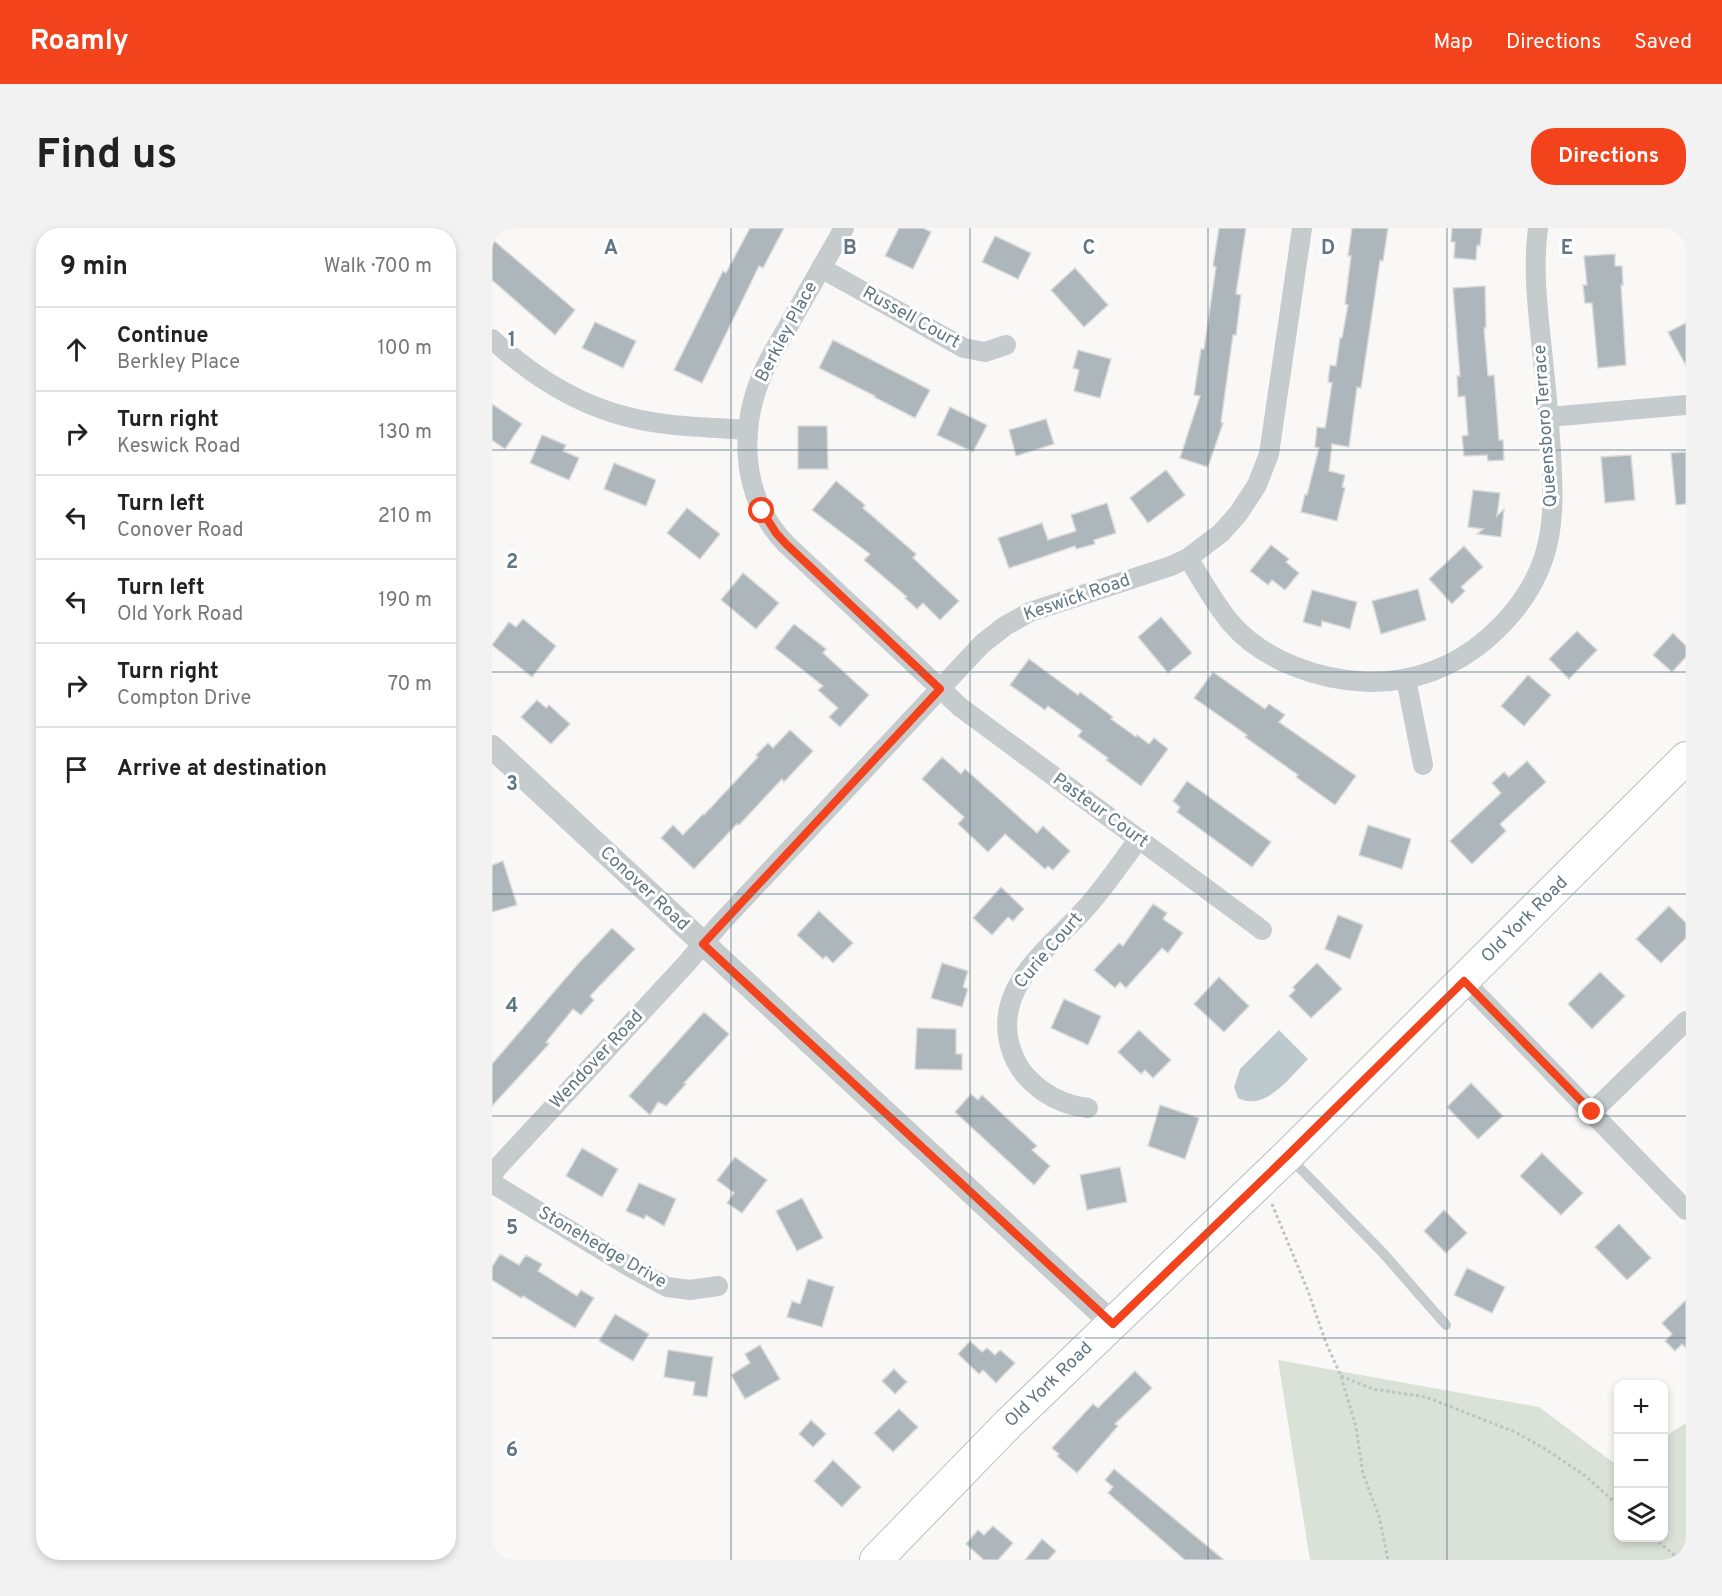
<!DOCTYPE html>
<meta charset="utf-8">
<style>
:root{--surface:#fff;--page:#f2f2f2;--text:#222;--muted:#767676;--line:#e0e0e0;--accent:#f2431c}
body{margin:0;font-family:Overpass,sans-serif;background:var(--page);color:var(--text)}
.controls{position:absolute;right:18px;bottom:18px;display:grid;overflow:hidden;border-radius:12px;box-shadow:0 3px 9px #0003}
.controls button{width:54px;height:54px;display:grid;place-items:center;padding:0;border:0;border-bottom:2px solid var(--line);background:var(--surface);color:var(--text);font:30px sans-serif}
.stop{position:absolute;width:18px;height:18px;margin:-14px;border:4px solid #f2431c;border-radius:50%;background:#fff}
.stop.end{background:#f2431c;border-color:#fff;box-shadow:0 2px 6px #0008}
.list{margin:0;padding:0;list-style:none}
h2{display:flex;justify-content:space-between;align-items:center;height:78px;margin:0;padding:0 24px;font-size:26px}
h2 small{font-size:20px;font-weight:400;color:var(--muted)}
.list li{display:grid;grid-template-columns:39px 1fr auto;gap:18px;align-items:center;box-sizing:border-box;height:84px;padding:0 24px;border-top:2px solid var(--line)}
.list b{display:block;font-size:22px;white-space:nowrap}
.list p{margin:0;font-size:20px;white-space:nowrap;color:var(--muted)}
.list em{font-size:20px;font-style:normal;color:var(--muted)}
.icon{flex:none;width:33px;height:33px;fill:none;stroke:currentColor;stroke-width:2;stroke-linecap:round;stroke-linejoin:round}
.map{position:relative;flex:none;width:1194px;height:1332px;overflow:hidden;border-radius:24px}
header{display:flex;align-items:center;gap:36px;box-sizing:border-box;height:84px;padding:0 30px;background:var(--accent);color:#fff}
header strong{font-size:28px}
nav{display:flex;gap:33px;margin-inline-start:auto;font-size:21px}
.intro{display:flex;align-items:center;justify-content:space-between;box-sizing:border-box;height:144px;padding:0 36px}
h1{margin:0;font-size:42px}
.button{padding:15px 27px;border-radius:24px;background:var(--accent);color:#fff;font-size:21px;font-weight:700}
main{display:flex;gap:36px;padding:0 36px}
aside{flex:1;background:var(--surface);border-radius:24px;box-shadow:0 3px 9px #0003}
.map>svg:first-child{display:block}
.green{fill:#dae1d6}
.water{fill:#bccace}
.building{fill:#acb6bb;stroke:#dadad8;stroke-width:1.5}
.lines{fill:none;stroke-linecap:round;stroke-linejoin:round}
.primary-casing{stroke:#b9bec1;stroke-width:34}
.path{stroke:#bfc2c4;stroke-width:3;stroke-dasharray:3 3;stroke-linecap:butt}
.service{stroke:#c6cbce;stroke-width:10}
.minor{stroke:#c6cbce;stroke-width:20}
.tertiary{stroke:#c6cbce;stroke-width:24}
.primary{stroke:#fff;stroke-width:32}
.route{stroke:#f2431c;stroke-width:8}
.grid{fill:none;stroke:#617683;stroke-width:1.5;stroke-opacity:0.55}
.labels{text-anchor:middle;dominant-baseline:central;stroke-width:6;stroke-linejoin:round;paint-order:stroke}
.street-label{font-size:18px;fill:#617683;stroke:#fff}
.grid-label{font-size:20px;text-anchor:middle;font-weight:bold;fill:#617683;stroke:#fff;stroke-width:6;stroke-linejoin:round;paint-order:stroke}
</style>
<header>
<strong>Roamly</strong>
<nav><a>Map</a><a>Directions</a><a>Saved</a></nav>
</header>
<div class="intro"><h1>Find us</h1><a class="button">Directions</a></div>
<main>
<aside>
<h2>9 min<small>Walk · 700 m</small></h2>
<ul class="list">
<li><svg class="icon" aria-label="ahead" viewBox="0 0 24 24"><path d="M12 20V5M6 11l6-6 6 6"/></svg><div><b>Continue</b><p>Berkley Place</p></div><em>100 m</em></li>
<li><svg class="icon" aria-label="right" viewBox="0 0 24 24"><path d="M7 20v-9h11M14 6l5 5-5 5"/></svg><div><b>Turn right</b><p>Keswick Road</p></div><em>130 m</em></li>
<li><svg class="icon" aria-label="left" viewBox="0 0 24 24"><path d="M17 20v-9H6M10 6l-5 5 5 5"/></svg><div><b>Turn left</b><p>Conover Road</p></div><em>210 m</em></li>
<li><svg class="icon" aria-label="left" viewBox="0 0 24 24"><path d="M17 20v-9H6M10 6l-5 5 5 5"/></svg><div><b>Turn left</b><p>Old York Road</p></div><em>190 m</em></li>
<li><svg class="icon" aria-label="right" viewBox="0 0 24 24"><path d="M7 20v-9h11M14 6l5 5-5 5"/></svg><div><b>Turn right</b><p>Compton Drive</p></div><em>70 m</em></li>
<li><svg class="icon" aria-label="arrive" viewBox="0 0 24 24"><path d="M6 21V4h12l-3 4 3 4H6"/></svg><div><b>Arrive at destination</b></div></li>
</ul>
</aside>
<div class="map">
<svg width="1194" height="1332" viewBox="0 0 1194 1332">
<rect width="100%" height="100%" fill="#f9f8f6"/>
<path class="green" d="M786 1132 1047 1179 1126 1238V1310H1172V1209L1194 1195V1332H818Z"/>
<path class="water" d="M787 802 816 831C798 849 774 884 746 870L742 859 748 841Z"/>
<g class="building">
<path d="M258 0H292L271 40 267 38 210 155 182 142 231 43 234 45Z"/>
<path d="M407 0H431L439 4 421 41 393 28Z"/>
<path d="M727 0H754L744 66 749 67 744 107H741L729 194 731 195 716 239 688 230 708 168 702 167 709 121H712L724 39 721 38Z"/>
<path d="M860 0H896L891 33 888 32 869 160 865 159 857 219 840 216 837 243 853 247 850 259 853 260 845 293 809 284 813 266 815 267 827 220 823 219 825 199 833 200 834 195 840 155 836 154 838 137 844 138 848 110H850L856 77 853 76 859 28H856Z"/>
<path d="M960 0H990L988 18 985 17 984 32 962 30 963 14H959Z"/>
<path d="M503 8 539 25 526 51 490 34Z"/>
<path d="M0 11 83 82 63 107 0 52Z"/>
<path d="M1123 26V38H1130L1131 57H1129L1134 137 1106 140 1100 75H1093L1091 57H1095L1092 28Z"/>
<path d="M583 40 616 77 592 99 559 62Z"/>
<path d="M993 58 994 100H992L996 148 1002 147 1007 212H1011L1012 232 996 233 995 227 972 228 970 208 976 207 973 168 966 169 965 148H968L961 60Z"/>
<path d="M103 94 144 113 131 140 90 120Z"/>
<path d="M1194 95V138L1176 104Z"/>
<path d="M341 112 438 162 423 190 382 169 383 168 327 140Z"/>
<path d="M586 122 619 131 608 170 582 163 587 142 581 140Z"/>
<path d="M0 176 30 196 13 221 0 212Z"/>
<path d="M458 179 495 197 481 224 445 207Z"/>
<path d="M554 191 562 216 524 228 517 202Z"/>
<path d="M306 198H335L336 241H306Z"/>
<path d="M50 207 74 217 71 223 87 230 77 252 38 235Z"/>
<path d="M1194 224V276L1184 277 1179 225Z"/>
<path d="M1139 227 1143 272 1113 275 1109 229Z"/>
<path d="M122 235 164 252 154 278 112 261Z"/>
<path d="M674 242 693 267 656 295 638 270Z"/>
<path d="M344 253 373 277 371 280 424 326 421 330 467 373 448 392 431 375 425 381 413 370 415 369 372 332 378 326 320 282Z"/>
<path d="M981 262 1008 265 1005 288 1012 281 1009 309 985 306 991 301 976 299Z"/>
<path d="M615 275 624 305 602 312 603 316 584 321 583 318 517 340 506 310 550 295 556 312 584 303 579 287Z"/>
<path d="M195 280 228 306 208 331 175 305Z"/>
<path d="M779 317 797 331 794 334 807 345 793 362 780 352 776 357 758 343Z"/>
<path d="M972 318 991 339 969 359 973 363 960 376 937 351Z"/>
<path d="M251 345 287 375 264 401 229 372Z"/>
<path d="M926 361 934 392 889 406 880 373Z"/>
<path d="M820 362 865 374 858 401 830 393 829 399 811 394Z"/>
<path d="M669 389 700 425 676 445 646 409Z"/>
<path d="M31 391 64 418 40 449 0 417 17 394 24 399Z"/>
<path d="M302 396 334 421 331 425 377 467 348 499 337 489 346 480 326 462 331 458 283 420Z"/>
<path d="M1085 403 1105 422 1077 451 1057 431Z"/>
<path d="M1181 405 1194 418V429L1180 444 1161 427Z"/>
<path d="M537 431 586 467 588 464 621 489 619 491 644 509 645 507 657 516 662 510 676 521 649 558 614 532 616 530 586 508 590 503 556 478 553 482 518 457Z"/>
<path d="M721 444 773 481 777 476 793 487 787 494 864 548 843 577 804 549 806 547 753 509 755 507 702 470Z"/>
<path d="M1036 447 1059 467 1032 498 1009 478Z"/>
<path d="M45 472 54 480 57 477 78 496 59 516 29 489Z"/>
<path d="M298 502 321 523 292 554 290 551 247 597 245 596 202 641 169 610 181 597 191 607 211 586 212 587 266 529 264 527 276 515 281 520Z"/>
<path d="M450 529 469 546 473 541 545 605 551 598 578 623 561 642 556 638 553 641 513 606 496 624 466 596 472 589 430 551Z"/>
<path d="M1035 533 1054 554 1008 596 1014 603 980 636 958 613 1009 565 1000 555 1012 544 1017 549Z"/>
<path d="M695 553 779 614 760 639 685 584 688 579 681 573Z"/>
<path d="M876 597 919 611 910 641 867 627Z"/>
<path d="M11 633 25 677 0 684V637Z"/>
<path d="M509 659 532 681 521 693 516 689 500 707 481 690Z"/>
<path d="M661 676 675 685 671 691 691 705 676 725 670 720 634 760 628 754 623 760 602 742 627 715 631 718Z"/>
<path d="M1177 678 1194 695V710L1169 735 1144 711Z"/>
<path d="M327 683 361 715 341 735 334 728 331 731 305 707Z"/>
<path d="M846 687 871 697 858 731 833 721Z"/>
<path d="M120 700 143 721 98 768 102 772 89 787 81 781 54 814 57 816 0 878V836L86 736Z"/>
<path d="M450 735 476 743 471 759 476 761 470 779 439 770Z"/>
<path d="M825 735 850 761 819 790 797 768 803 762 801 759Z"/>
<path d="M1108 744 1133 768 1100 801 1076 776Z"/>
<path d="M727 749 757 778 732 804 702 776Z"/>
<path d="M572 771 609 788 596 817 559 800Z"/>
<path d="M212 784 237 806 192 855 194 856 174 878 166 874 158 887 137 868Z"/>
<path d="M425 800 464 801V826H470V842L423 841Z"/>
<path d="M647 802 679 832 661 850 653 842 649 846 626 824Z"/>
<path d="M979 855 1011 888 986 911 955 879Z"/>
<path d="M479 866 486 872 490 867 545 918 540 922 558 938 542 957 463 884Z"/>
<path d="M668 877 707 890 693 931 656 918Z"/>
<path d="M90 920 126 941 110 969 74 948Z"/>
<path d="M1050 925 1091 965 1069 987 1028 948Z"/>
<path d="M243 929 275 952 250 985 235 975 242 965 225 952Z"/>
<path d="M628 939 635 974 595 982 588 947Z"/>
<path d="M147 955 184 971 172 998 154 987 152 991 134 983Z"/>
<path d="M310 970 331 1010 305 1023 284 983Z"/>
<path d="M952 982 975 1005 954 1025 932 1003Z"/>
<path d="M1127 996 1159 1030 1135 1052 1103 1019Z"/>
<path d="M8 1026 27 1037 34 1027 50 1036 46 1043 85 1068 89 1062 102 1070 83 1100 31 1068 29 1070 0 1052V1039Z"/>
<path d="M975 1040 1013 1059 1000 1085 962 1067Z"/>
<path d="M316 1051 342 1059 330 1099 295 1089 300 1073 308 1076Z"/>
<path d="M1194 1072V1120L1190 1116 1183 1123 1173 1113 1180 1106 1170 1095Z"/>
<path d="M123 1086 157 1106 141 1133 107 1113Z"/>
<path d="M478 1113 490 1124 495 1120 503 1127 508 1122 523 1135 504 1155 491 1142 487 1146 466 1126Z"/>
<path d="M268 1117 288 1151 253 1171 239 1147 258 1135 253 1126Z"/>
<path d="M176 1122 221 1129 215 1169 201 1167 203 1154 172 1149Z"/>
<path d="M402 1141 415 1154 403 1166 390 1153Z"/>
<path d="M643 1143 660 1160 623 1196 626 1198 585 1245 565 1228 567 1226 560 1220 601 1176 606 1180Z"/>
<path d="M407 1181 426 1199 401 1224 382 1205Z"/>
<path d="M319 1192 334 1206 321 1219 307 1206Z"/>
<path d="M341 1232 369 1259 350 1279 322 1253Z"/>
<path d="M622 1241 732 1332H693L616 1265 621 1259 613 1252Z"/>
<path d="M501 1298 521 1315 506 1332H492L474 1316 486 1302 492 1307Z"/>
<path d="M550 1311 564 1323 556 1332H533Z"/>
</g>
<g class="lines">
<g class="primary-casing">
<path id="primary" d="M384 1332 516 1196 796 927 1194 530"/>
</g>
<g class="path">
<path d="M780 976 816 1063 834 1115 849 1148 864 1199 871 1246 887 1288 896 1332"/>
<path d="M849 1148 881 1161 934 1169 1023 1204 1055 1222 1092 1247 1126 1277"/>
<path d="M1162 1310 1188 1332"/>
</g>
<path class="service" d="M798 930 891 1025 954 1097"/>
<g class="minor">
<path d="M352 0 278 130C246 191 245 265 294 316L468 479 770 702"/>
<path d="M329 40 472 120 493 124 514 117"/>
<path d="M0 111C39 147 83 176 136 189 174 199 216 199 256 202"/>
<path d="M1057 189 1194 177"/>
<path d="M696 330C710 352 722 375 738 394 771 433 827 452 876 454 920 455 963 439 996 410 1021 388 1042 360 1052 329 1063 295 1061 260 1059 226 1057 188 1053 150 1049 113 1045 75 1041 38 1046 0"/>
<path d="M914 451 931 537"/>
<path d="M972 753 1194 982"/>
<path d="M596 880C570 877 550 866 533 847 525 838 520 826 517 814 504 756 559 719 593 681 613 659 629 634 647 611"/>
<path d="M1100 884 1194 793"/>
<path d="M0 948 5 940 194 736 228 696 490 416 513 398 538 384 679 338 696 330 729 305 746 286 765 257 777 226 810 0"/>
<path d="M0 955 138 1039 175 1059 198 1062 226 1058"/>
</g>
<path class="tertiary" d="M0 519 621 1096"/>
<use href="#primary" class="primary"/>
</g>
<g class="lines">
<path class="route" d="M270 283 284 305 294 316 448 461 211 716 621 1096 796 927 972 753 1100 884"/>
</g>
<path class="grid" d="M239 0V1332M478 0V1332M716 0V1332M955 0V1332M0 222H1194M0 444H1194M0 666H1194M0 888H1194M0 1110H1194"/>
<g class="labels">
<g class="street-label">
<text transform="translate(419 90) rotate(29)">Russell Court</text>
<text transform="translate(295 104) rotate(-62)">Berkley Place</text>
<text transform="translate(1054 198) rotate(-94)">Queensboro Terrace</text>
<text transform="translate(585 370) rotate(-19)">Keswick Road</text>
<text transform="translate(608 583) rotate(36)">Pasteur Court</text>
<text transform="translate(152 661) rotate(43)">Conover Road</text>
<text transform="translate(1033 692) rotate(-45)">Old York Road</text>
<text transform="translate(557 723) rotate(-49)">Curie Court</text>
<text transform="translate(105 832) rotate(-47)">Wendover Road</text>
<text transform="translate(110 1020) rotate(30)">Stonehedge Drive</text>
<text transform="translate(557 1157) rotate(-44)">Old York Road</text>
</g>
</g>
<g class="grid-label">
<text x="119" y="26">A</text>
<text x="358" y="26">B</text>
<text x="597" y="26">C</text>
<text x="836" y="26">D</text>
<text x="1075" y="26">E</text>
<text x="20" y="118">1</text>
<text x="20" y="340">2</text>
<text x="20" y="562">3</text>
<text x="20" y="784">4</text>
<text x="20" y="1006">5</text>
<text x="20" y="1228">6</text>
</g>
</svg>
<div class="controls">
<button>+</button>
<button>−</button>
<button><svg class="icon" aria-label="layers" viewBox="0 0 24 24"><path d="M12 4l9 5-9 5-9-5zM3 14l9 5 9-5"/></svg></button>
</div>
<div class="stop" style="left:270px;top:283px"></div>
<div class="stop end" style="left:1100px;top:884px"></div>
</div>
</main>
